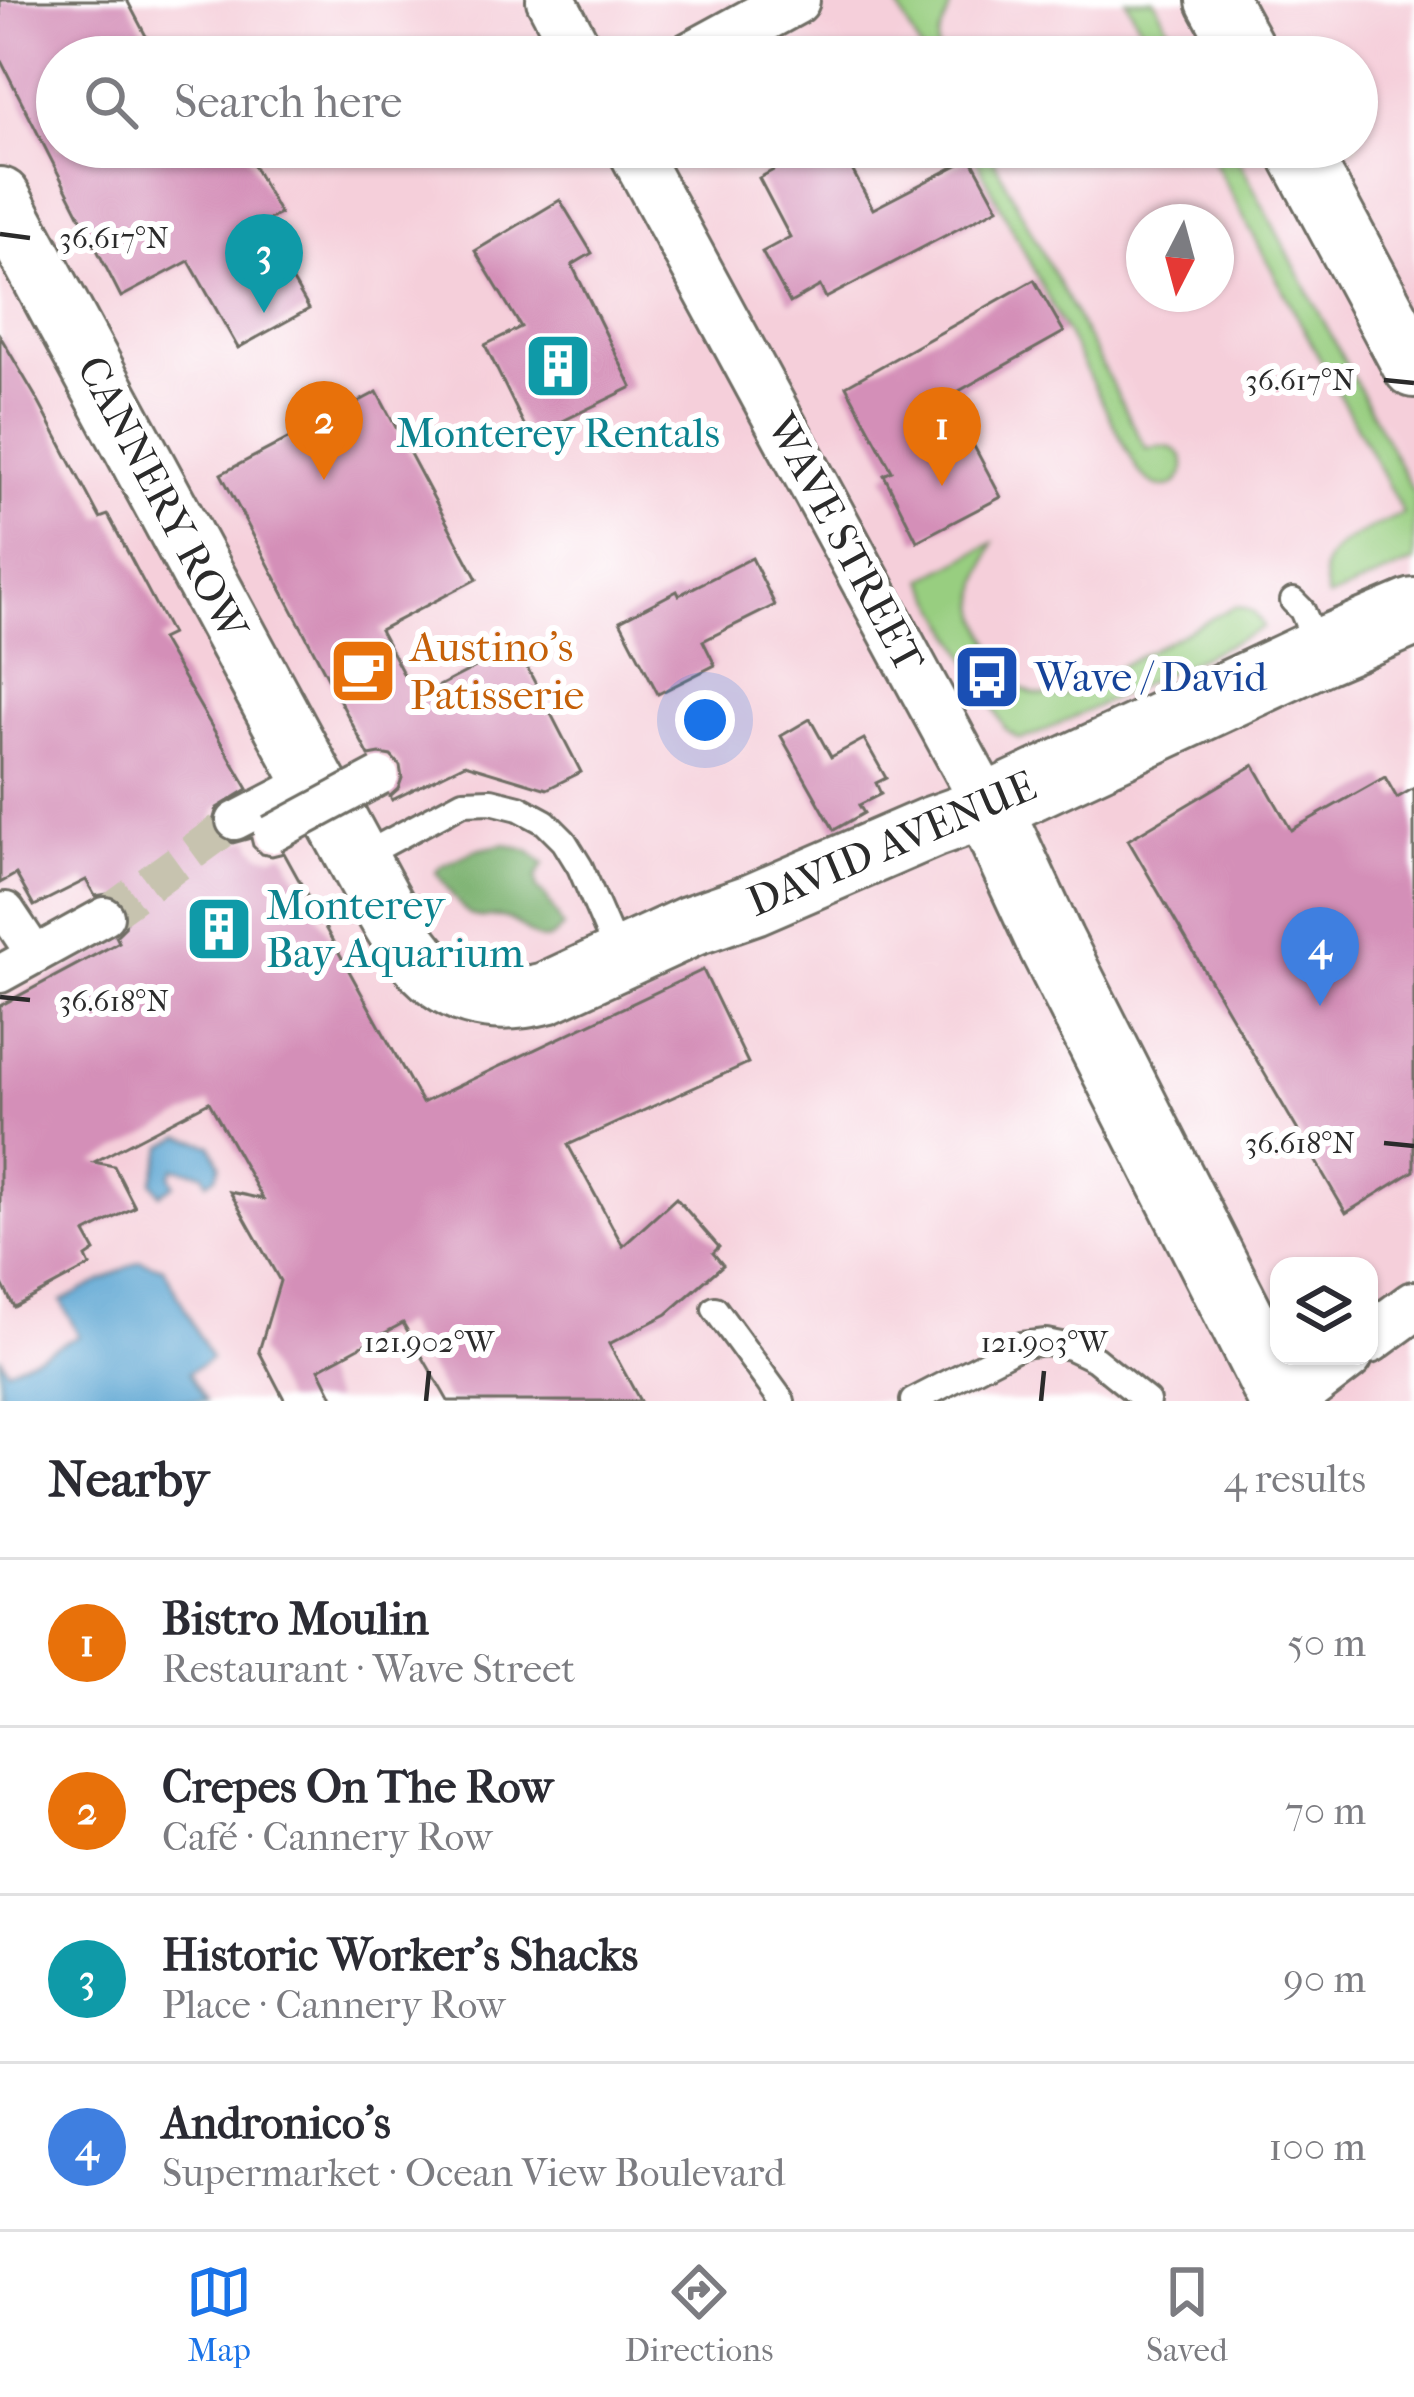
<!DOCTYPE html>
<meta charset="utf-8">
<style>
:root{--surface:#fff;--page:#f2f2f3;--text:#2b2b33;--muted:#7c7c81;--line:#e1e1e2;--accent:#1a73e8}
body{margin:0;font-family:"IM FELL French Canon",serif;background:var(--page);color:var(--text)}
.controls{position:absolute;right:36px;bottom:36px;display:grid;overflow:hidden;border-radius:24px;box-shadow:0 3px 9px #0004}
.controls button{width:108px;height:108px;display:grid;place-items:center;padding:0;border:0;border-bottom:3px solid var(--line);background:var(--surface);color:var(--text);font:60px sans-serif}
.compass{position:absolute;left:1126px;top:204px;width:108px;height:108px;border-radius:50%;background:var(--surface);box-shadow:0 3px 9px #0004;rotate:186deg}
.you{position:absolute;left:705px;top:720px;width:42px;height:42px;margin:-30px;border:9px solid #fff;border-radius:50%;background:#1a73e8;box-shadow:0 0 0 18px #1a73e833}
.badge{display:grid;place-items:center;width:78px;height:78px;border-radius:50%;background:var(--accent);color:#fff;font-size:39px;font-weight:700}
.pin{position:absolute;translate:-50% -99px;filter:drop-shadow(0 3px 6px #0008)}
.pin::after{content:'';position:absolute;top:63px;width:42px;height:36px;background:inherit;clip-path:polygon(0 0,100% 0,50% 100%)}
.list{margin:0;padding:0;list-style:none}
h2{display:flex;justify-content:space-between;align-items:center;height:156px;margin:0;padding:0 48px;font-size:51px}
h2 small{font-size:39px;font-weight:400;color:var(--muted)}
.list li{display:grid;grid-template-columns:78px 1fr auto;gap:36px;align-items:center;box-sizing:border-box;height:168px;padding:0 48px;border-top:3px solid var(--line)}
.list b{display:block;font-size:45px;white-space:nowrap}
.list p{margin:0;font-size:39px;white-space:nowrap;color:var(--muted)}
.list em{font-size:39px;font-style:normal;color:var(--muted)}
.icon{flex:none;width:66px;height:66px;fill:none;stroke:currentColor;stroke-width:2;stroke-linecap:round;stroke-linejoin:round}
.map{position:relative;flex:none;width:1414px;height:1401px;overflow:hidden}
.search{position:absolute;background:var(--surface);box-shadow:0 3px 9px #0004;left:36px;right:36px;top:36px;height:132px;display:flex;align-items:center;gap:30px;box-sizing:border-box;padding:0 42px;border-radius:66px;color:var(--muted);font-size:45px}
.sheet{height:828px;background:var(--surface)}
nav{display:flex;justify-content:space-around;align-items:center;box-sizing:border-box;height:168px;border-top:3px solid var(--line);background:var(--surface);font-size:33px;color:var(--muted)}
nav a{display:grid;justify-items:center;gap:6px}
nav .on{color:var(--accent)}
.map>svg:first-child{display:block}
.built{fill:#f5cfda;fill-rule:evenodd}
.green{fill:#98ce80;stroke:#627c56;stroke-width:3}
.forest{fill:#7ab16e;stroke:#526e4c;stroke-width:3}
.water{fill:#5ba5d2;stroke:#43687e;stroke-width:3}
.building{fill:#d48fb8}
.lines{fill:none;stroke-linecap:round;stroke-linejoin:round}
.pedestrian-tunnel{stroke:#c7c3af;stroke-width:36;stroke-dasharray:36 18;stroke-linecap:butt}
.service-casing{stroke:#6f6e65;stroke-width:30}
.pedestrian-casing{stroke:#6f6e65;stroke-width:42}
.minor-casing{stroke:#6f6e65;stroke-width:54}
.tertiary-casing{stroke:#6f6e65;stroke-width:66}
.secondary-casing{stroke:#6f6e65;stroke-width:72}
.service{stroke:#fff;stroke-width:24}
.pedestrian{stroke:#fff;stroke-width:36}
.minor{stroke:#fff;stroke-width:48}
.tertiary{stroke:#fff;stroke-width:60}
.secondary{stroke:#fff;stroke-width:66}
.pedestrian-bridge-casing{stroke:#6f6e65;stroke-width:42;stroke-linecap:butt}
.pedestrian-bridge{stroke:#fff;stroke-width:36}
.ticks{fill:none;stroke:#2b2b2b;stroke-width:4.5}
.labels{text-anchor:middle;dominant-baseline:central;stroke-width:12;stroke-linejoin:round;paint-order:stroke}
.culture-label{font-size:42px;fill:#0d838f;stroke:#fff}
.street-label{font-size:42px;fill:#2b2b2b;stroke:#fff}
.food-label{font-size:42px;fill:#c56008;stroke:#fff;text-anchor:start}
.transit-label{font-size:42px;fill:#164399;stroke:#fff;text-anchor:start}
.ticks-label{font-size:30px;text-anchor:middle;fill:#2b2b2b;stroke:#fff;stroke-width:12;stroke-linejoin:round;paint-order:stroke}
</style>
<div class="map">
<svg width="1414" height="1401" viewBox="0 0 1414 1401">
<rect width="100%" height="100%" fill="#fff"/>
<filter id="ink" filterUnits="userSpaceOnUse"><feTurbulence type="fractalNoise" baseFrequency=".00833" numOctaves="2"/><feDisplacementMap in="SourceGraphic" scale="24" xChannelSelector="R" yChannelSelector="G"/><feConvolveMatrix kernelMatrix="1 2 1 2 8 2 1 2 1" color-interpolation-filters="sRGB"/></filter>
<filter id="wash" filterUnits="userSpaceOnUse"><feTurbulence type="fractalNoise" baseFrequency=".004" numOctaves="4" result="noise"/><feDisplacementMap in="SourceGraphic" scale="48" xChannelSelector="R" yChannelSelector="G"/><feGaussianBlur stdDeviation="2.7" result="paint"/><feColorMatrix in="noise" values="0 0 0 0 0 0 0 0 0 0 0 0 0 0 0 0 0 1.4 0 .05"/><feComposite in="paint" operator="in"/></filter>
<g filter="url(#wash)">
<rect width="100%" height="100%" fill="#eee9d0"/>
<path class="built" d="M0 0H1414V1401H206L189 1372 211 1358 80 1336 7 1369 0 1356ZM57 57H1357V147H57ZM1144 222H1216V294H1144ZM1279 1266H1369V1356H1279Z"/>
<g class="green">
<path d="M895 0H951C950 22 932 34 939 57H924Z"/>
<path d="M1126 0H1154L1184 57H1157Z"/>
<path d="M970 147H987L1146 449C1213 432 1180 524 1137 469Z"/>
<path d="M1206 147H1232L1414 493V562L1328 598C1326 589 1323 578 1324 569 1328 541 1381 526 1403 513Z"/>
<path d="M993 543C987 561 978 581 978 600 978 617 985 631 992 646 1010 683 1021 700 1065 695L1235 606C1251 608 1257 614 1263 628L1033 736 1019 739 1006 730 924 579Z"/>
</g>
<path class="forest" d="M505 844 529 851 544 864 536 877 537 889 546 897 563 927C537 958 529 924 505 918 492 914 478 922 467 912 455 902 446 884 436 872L440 867 476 850Z"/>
<g class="water">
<path d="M181 1136 211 1145 220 1164 216 1176 207 1182 203 1173 174 1168 170 1175 174 1185 160 1194 152 1182 164 1146Z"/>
<path d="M140 1261 164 1268 211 1359 189 1372 206 1401H0V1356L7 1369 79 1336 61 1301Z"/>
</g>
<g id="blocks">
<g class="building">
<path d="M0 0H127L157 57H57V147H243L280 214 260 224 309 309 238 348 189 261 121 297 0 59Z"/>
<path d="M800 147H840L873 209 971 158 998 208 826 298 820 286 790 303 762 252 790 237 759 178 779 167 775 160Z"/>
<path d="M560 200 592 253 572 265 632 387 530 437 485 345 521 327 475 251Z"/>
<path d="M1034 280 1064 332 959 391 971 412 959 418 1001 497 917 541 884 475 892 471 846 386Z"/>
<path d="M0 336 37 399 100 518 108 515 171 634 161 639 248 789 217 808 213 821 216 832 222 839 233 843 251 838 253 846 261 854 272 856 284 853 422 1103 703 970 748 1063 568 1145 623 1246 676 1198 719 1247 713 1253 723 1265 667 1314 609 1344 640 1401H448L403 1323 319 1369 335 1401H285L259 1351 280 1281 230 1192 263 1199 209 1102 94 1162 114 1166 135 1207 85 1233 95 1251 86 1257 90 1266 14 1307 0 1280V1006L119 942 116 936 125 927 127 915 125 906 118 897 107 894 95 896 86 880 34 906 16 874 0 883Z"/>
<path d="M377 392 477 579 380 630 416 698 516 646 581 772 547 789 465 764 392 800 390 796 398 789 402 778 400 766 391 756 380 754 369 756 221 474Z"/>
<path d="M752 558 775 605 703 641 715 665 658 694 620 621 677 591 679 595Z"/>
<path d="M810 719 831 757 864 739 886 778 876 783 881 794 859 805 864 813 834 830 781 736Z"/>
<path d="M1254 765 1291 830 1385 777 1397 798 1414 788V1171L1346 1213 1128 840Z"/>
</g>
</g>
</g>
<g filter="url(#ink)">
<use href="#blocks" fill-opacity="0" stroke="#6f6e65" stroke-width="3"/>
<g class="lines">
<path class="pedestrian-tunnel" d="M105 916 235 821"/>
<g class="service-casing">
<g id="service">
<path d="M1293 601 1302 610 1319 650"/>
<path d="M357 859 463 802 491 801 519 808 545 822 564 841 580 867 620 959"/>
<path d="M715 1309 782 1401"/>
<path d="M913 1401 1021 1345 1046 1342 1070 1347 1095 1359 1147 1401"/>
</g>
</g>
<g class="pedestrian-casing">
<g id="pedestrian">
<path d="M235 821 314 780"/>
<path d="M0 912 6 911 34 953"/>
<path d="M0 974 105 916"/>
</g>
</g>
<g class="minor-casing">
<g id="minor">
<path d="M551 0 581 57"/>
<path d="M690 57 795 0"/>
<path d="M631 147 988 807"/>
<path d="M1369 1339 1414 1306"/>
<path d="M1289 1401 1348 1356"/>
</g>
</g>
<g class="tertiary-casing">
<g id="tertiary">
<path d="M1217 0 1248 57"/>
<path d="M1296 147 1414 367"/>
<path d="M0 198 323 797"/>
<path d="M333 813C348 841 363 868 378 896 417 968 454 1016 546 993L691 926 754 904 932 827 988 807"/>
</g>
</g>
<g class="secondary-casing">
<path id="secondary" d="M1283 1401 1051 943 988 807 1320 652 1414 612"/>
</g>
<use href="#service" class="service"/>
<use href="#pedestrian" class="pedestrian"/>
<use href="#minor" class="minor"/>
<use href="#tertiary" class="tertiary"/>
<use href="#secondary" class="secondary"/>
<g class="pedestrian-bridge-casing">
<path id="pedestrian-bridge" d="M272 834 380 776"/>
</g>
<use href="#pedestrian-bridge" class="pedestrian-bridge"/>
</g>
</g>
<path class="ticks" d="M0 234 30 238M1384 380 1414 383M0 997 30 1000M1384 1143 1414 1146M426 1401 429 1371M1041 1401 1044 1371"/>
<defs>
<g id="building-square" transform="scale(3.45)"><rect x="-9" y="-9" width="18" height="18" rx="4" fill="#0f9aa8" stroke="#fff"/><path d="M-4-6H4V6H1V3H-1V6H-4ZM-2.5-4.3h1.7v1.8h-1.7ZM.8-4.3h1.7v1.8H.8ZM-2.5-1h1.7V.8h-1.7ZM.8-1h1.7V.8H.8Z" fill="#fff"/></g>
<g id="cafe-square" transform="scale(3.45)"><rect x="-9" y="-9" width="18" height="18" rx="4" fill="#e8710a" stroke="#fff"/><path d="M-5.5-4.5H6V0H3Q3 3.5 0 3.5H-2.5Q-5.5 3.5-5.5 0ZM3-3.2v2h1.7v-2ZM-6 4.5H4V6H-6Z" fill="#fff"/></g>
<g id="bus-square" transform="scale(3.45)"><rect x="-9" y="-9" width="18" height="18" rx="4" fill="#1a4fb4" stroke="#fff"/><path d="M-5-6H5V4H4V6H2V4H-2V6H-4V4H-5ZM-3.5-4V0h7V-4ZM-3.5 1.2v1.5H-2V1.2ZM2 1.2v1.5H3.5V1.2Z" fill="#fff"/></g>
</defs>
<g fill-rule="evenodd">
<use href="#building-square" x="558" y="366"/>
<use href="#cafe-square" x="363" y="671"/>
<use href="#bus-square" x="987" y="677"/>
<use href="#building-square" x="219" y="929"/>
</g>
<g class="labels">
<g class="culture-label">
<text x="558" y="433">Monterey Rentals</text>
<text x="266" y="905" text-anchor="start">Monterey<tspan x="266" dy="48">Bay Aquarium</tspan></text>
</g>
<g class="street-label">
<text transform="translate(162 498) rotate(62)">CANNERY ROW</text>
<text transform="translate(845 543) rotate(62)">WAVE STREET</text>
<text transform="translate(892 844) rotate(-23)">DAVID AVENUE</text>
</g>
<g class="food-label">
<text x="410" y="647">Austino's<tspan x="410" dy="48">Patisserie</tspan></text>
</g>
<g class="transit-label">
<text x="1034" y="677">Wave / David</text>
</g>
</g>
<g class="ticks-label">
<text x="114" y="248">36.617°N</text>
<text x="1300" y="390">36.617°N</text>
<text x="114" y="1011">36.618°N</text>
<text x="1300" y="1153">36.618°N</text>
<text x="429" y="1352">121.902°W</text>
<text x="1044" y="1352">121.903°W</text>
</g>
</svg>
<div class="controls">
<button><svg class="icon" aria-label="layers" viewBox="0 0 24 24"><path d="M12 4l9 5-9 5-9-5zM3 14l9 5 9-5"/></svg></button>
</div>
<svg class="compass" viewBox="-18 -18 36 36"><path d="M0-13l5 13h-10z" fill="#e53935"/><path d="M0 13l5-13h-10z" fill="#7c7c81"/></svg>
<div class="you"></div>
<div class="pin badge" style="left:942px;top:486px;background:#e8710a">1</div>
<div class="pin badge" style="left:324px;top:480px;background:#e8710a">2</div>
<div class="pin badge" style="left:264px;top:313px;background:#0f9aa8">3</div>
<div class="pin badge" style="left:1320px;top:1006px;background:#3f7fe0">4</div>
<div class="search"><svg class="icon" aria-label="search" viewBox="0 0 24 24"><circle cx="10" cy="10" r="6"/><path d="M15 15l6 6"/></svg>Search here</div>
</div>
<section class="sheet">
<h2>Nearby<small>4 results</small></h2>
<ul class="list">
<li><span class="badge" style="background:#e8710a">1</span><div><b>Bistro Moulin</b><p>Restaurant · Wave Street</p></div><em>50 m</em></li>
<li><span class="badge" style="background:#e8710a">2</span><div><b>Crepes On The Row</b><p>Café · Cannery Row</p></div><em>70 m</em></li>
<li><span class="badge" style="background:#0f9aa8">3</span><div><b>Historic Worker's Shacks</b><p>Place · Cannery Row</p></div><em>90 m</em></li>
<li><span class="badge" style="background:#3f7fe0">4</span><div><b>Andronico's</b><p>Supermarket · Ocean View Boulevard</p></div><em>100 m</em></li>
</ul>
</section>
<nav>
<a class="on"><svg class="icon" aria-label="map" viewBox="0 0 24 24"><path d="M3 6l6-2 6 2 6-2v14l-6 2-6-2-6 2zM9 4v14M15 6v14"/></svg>Map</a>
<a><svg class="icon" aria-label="directions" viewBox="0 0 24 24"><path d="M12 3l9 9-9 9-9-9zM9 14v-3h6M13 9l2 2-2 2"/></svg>Directions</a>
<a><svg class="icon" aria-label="saved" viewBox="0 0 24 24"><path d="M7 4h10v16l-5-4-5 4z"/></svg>Saved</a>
</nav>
